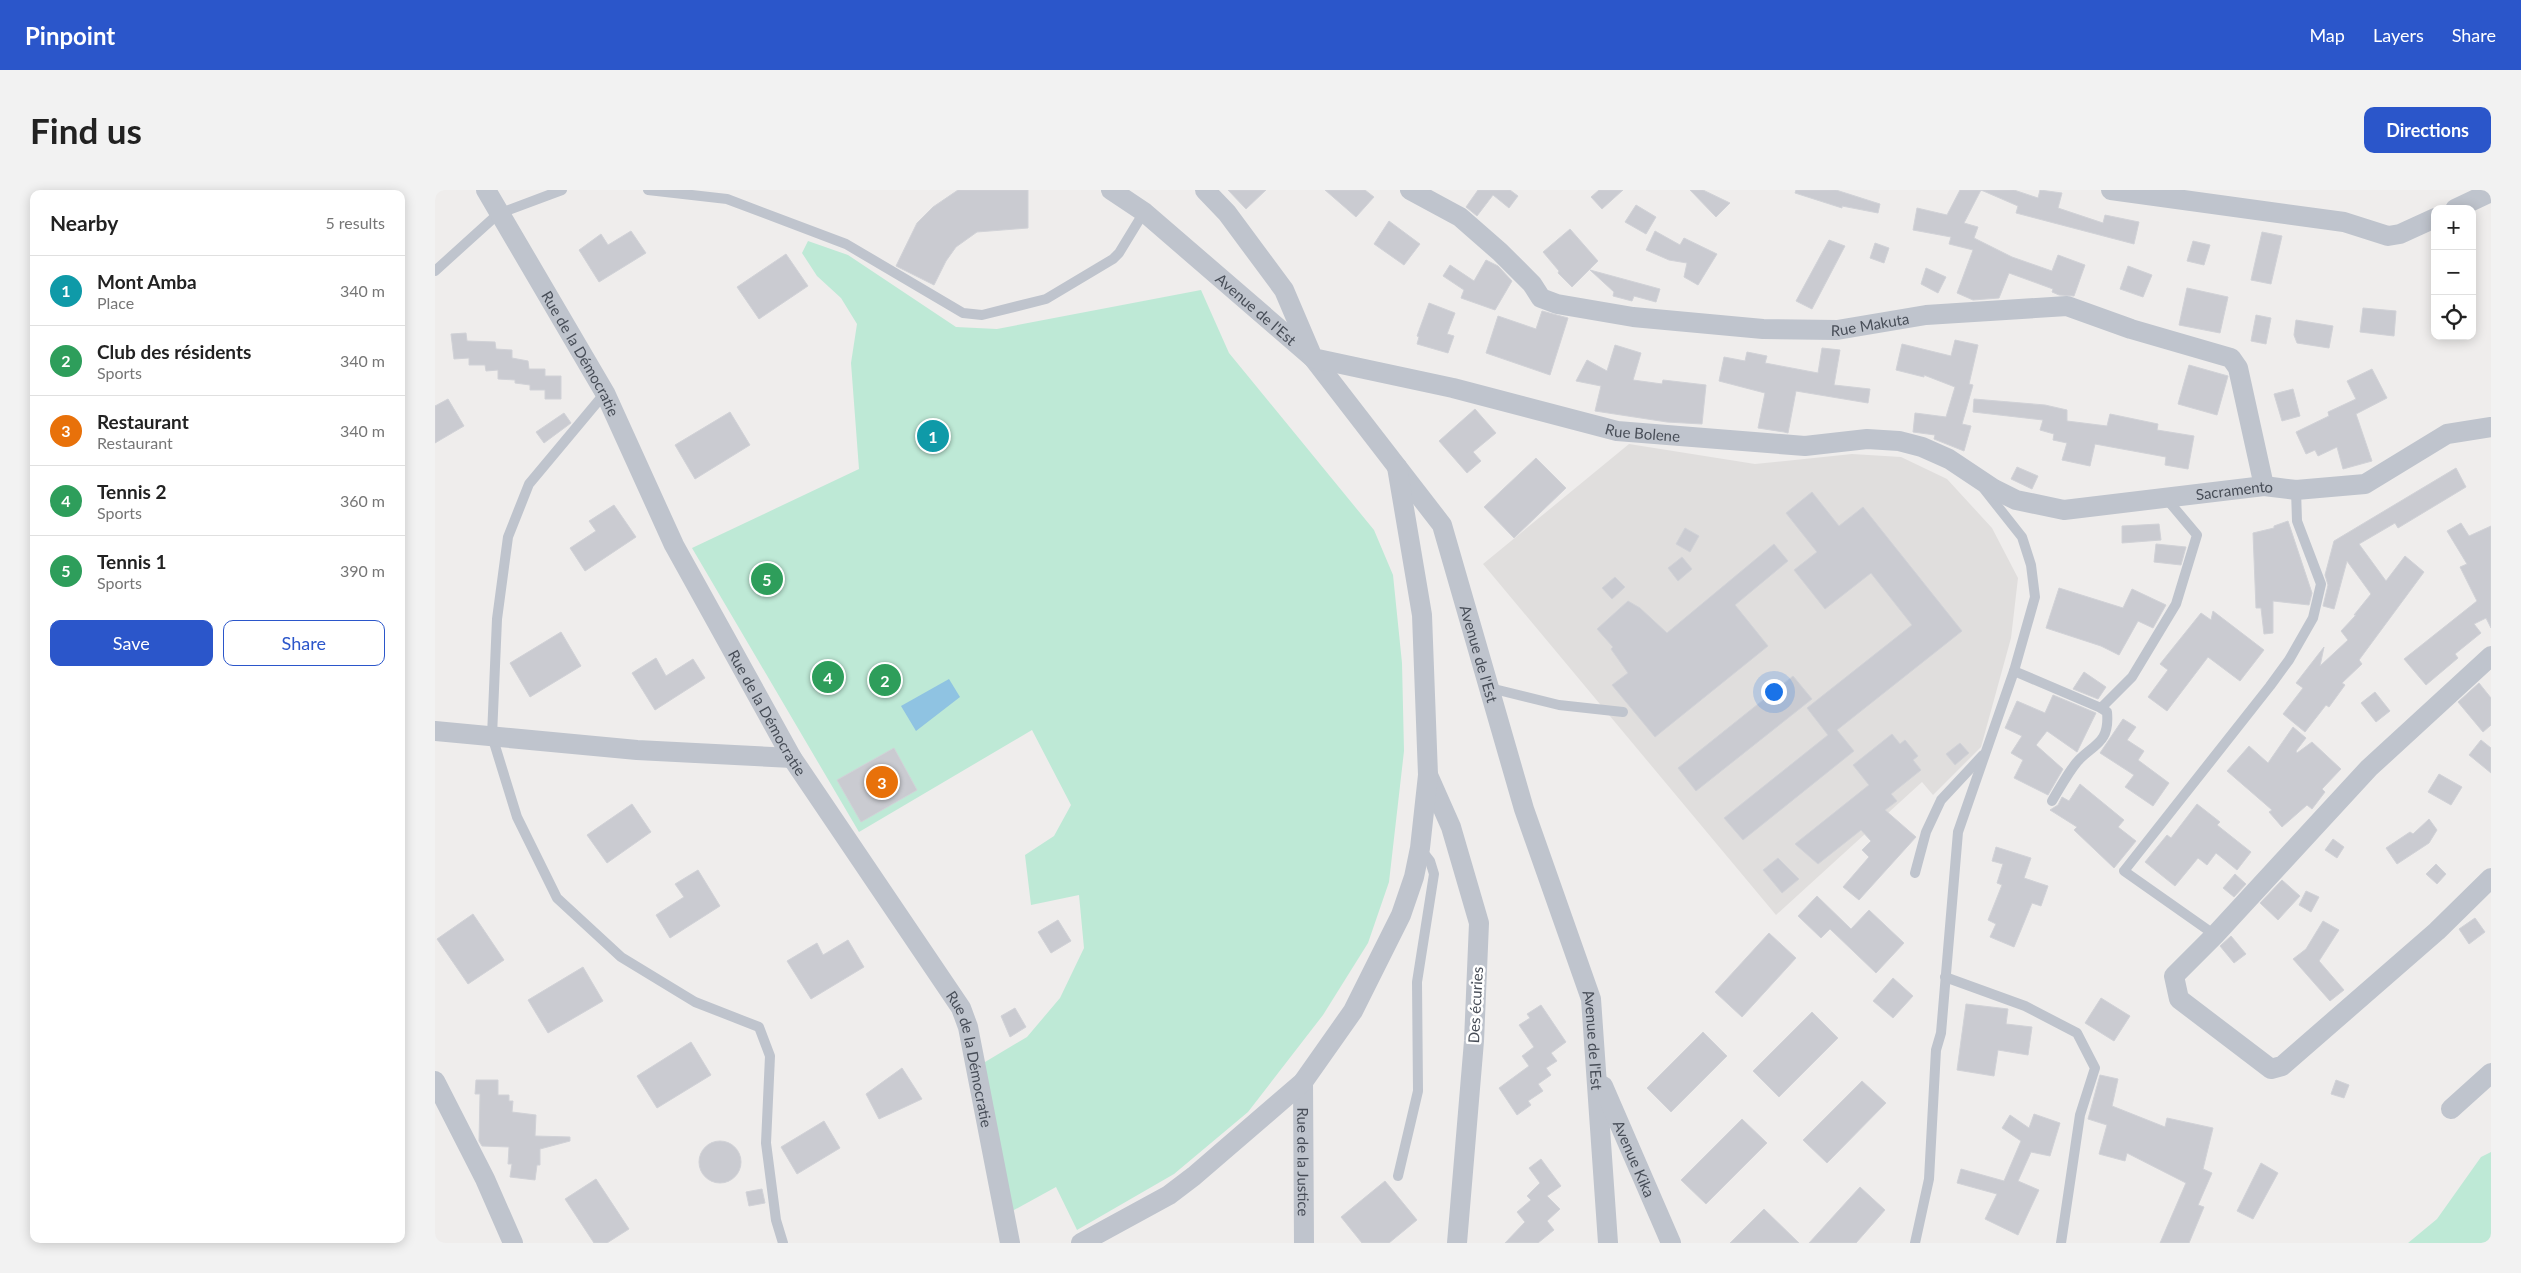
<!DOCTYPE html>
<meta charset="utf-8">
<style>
:root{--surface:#fff;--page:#f2f2f2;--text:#222;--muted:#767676;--line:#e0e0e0;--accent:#2b56ca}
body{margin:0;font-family:Lato,sans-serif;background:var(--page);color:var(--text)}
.controls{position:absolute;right:15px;top:15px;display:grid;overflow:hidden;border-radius:10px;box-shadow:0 2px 12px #0003}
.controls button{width:45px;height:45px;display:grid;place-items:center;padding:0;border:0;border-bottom:1px solid var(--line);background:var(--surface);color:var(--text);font:25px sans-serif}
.you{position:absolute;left:1338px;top:501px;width:18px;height:18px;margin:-12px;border:4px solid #fff;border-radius:50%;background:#1a73e8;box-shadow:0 0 0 8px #1a73e833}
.badge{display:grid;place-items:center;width:32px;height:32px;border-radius:50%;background:var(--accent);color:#fff;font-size:16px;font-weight:700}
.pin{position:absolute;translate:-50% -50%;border:2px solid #fff;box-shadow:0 1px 5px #0006}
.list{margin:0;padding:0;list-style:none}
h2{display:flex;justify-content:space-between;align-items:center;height:65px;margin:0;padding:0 20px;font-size:21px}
h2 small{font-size:16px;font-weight:400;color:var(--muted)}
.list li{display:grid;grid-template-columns:32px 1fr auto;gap:15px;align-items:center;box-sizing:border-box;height:70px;padding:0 20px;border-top:1px solid var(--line)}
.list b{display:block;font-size:19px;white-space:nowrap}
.list p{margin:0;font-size:16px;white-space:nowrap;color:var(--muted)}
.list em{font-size:16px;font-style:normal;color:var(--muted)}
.actions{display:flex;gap:10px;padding:15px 20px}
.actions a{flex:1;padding:11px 0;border:1px solid var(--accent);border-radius:10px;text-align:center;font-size:18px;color:var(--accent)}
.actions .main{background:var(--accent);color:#fff}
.icon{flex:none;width:28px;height:28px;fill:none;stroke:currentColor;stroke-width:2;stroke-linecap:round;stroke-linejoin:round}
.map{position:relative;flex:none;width:2056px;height:1053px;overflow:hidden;border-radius:10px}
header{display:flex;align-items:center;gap:30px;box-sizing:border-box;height:70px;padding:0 25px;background:var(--accent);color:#fff}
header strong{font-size:24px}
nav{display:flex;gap:28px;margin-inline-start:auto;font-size:18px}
.intro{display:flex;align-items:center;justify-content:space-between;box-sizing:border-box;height:120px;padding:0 30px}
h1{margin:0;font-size:35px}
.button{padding:12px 22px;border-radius:10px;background:var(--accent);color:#fff;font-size:18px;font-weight:700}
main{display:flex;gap:30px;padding:0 30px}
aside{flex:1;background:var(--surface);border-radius:10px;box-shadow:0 2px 12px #0003}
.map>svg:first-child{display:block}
.education{fill:#e0dedd}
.green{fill:#bee9d6}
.water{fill:#8fc3e2}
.building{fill:#cacbd1;stroke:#d1d2d7}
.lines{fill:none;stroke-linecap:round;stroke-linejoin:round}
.lane{stroke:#bfc4cd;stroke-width:10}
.street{stroke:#bfc4cd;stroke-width:20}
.labels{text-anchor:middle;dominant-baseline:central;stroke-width:5;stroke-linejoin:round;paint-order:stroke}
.street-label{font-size:15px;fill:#474d57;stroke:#fff}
</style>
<header>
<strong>Pinpoint</strong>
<nav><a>Map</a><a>Layers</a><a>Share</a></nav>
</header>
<div class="intro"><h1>Find us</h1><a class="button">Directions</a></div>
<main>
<aside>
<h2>Nearby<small>5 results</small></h2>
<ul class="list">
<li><span class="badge" style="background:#0f9aa8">1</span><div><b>Mont Amba</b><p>Place</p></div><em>340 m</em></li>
<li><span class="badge" style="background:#2e9e5b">2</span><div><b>Club des résidents</b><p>Sports</p></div><em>340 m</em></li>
<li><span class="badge" style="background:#e8710a">3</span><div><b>Restaurant</b><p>Restaurant</p></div><em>340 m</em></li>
<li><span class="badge" style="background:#2e9e5b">4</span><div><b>Tennis 2</b><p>Sports</p></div><em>360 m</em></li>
<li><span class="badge" style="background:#2e9e5b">5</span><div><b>Tennis 1</b><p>Sports</p></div><em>390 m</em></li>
</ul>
<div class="actions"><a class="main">Save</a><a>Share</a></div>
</aside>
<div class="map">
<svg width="2056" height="1053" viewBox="0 0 2056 1053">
<rect width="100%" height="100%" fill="#efedec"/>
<path class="education" d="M1194 254 1320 274 1417 264 1466 267 1512 289 1557 338 1583 388 1576 448 1546 557 1498 605 1487 592 1341 725 1048 374Z"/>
<g class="green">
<path d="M373 51 413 65 521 137 562 139 766 100 794 163 939 340 958 385 967 473 969 561 954 692 933 753 888 825 813 922 739 984 642 1040 621 997 570 1025 540 878 592 847 625 808 649 758 644 705 596 715 590 665 619 646 636 615 597 540 424 642 257 358 424 279 416 173 422 134 406 108 382 86 367 63Z"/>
<path d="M2056 962V1053H1973L2002 1029 2046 967Z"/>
</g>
<path class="water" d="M514 489 525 507 481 541 466 516Z"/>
<g class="building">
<path d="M523 0H593V38L542 42 521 57 511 71 499 95 461 76 482 33 498 17Z"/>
<path d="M793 0H831L811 19Z"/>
<path d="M890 0H930L939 7 921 27Z"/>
<path d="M1043 0H1075L1083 6 1074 18 1058 5 1042 26 1031 17Z"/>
<path d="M1164 0H1188L1167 19 1156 7Z"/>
<path d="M1255 0H1268L1295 13 1281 27Z"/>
<path d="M1361 0H1401L1445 14 1443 23 1407 16V18L1360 3Z"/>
<path d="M1525 0H1579L1603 8 1605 0 1627 3 1623 18 1668 33 1670 25 1704 32 1699 54 1581 23 1583 16 1546 0 1529 33 1543 37 1539 48 1577 67 1617 81 1623 65 1650 75 1639 106 1624 105 1617 102 1618 99 1574 83 1564 108 1538 110 1522 103 1538 60 1514 54 1516 47 1478 40 1482 18 1512 25Z"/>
<path d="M1201 15 1221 27 1211 44 1190 32Z"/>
<path d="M954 31 985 54 969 75 939 54Z"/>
<path d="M1135 39 1163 71 1137 97 1123 83 1124 81 1108 62Z"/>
<path d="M196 41 211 63 164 92 144 60 166 44 173 55Z"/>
<path d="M1220 41 1245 55 1249 48 1282 64 1263 95 1249 87 1252 73 1234 70 1211 60Z"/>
<path d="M1827 42 1847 46 1836 94 1816 90Z"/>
<path d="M1394 50 1410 56 1377 119 1361 111Z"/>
<path d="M1758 51 1775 55 1769 75 1752 71Z"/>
<path d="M1440 53 1454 58 1449 73 1435 68Z"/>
<path d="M351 64 373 96 324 129 302 97Z"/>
<path d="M1051 70 1063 76 1077 91 1060 120 1026 108 1029 100 1008 86 1015 75 1039 91Z"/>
<path d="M1693 76 1717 85 1708 107 1685 99Z"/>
<path d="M1491 78 1511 87 1503 103 1486 94Z"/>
<path d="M1155 80 1225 99 1221 112 1199 106 1197 111 1178 106 1179 102Z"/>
<path d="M1752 98 1793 107 1785 143 1744 135Z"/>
<path d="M994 113 1020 123 1012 144 1019 146 1013 163 982 154 984 147 982 146Z"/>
<path d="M1928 118 1961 121 1959 146 1925 142Z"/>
<path d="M1107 121 1133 128 1115 185 1051 163 1063 126 1101 139Z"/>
<path d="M1821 125 1836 128 1831 154 1816 151Z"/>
<path d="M1861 130 1898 136 1894 158 1862 153 1859 145Z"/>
<path d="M31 143 32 151 60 152 61 159 77 160V168L93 171 94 179H110V186H126V209H110V200H95V195L80 193V190L63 189V180L51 181 50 175H34V168L19 169 16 144Z"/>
<path d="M1520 150 1543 155 1534 194 1538 195 1527 234 1536 236 1529 261 1499 249 1500 245 1478 242 1480 223 1511 227 1520 197 1489 185V187L1461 180 1467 154 1516 166Z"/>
<path d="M1180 155 1206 163 1198 190 1227 194 1228 190 1271 195 1267 234 1232 232 1160 221 1166 196 1141 191 1152 170 1172 181Z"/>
<path d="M1387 158 1405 160 1399 195 1435 199 1433 213 1361 201 1353 243 1349 242 1323 238 1330 203 1284 191 1289 167 1310 171 1312 162 1332 166 1330 173 1383 183Z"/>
<path d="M1754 175 1793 186 1782 225 1743 214Z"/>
<path d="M1937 179 1952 208 1921 224 1937 271 1908 279 1902 257 1883 266 1880 260 1871 264 1861 242 1894 226 1893 222 1921 209 1912 191Z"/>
<path d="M1858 199 1865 226 1847 231 1839 204Z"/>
<path d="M13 209 29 236 0 253V216Z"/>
<path d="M1539 209 1610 215 1632 220V231L1672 236 1675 224 1723 234 1722 240 1759 246 1753 279 1730 275 1731 267 1660 254 1655 276 1627 270 1632 253 1618 250 1619 244 1605 240 1608 230 1538 222Z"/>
<path d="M1040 219 1061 243 1038 262 1046 271 1032 283 1004 251Z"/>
<path d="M295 222 315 255 260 289 240 255Z"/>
<path d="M129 223 136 233 109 253 101 242Z"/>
<path d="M1101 268 1131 298 1079 348 1049 317Z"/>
<path d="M1582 277 1603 286 1597 299 1576 289Z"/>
<path d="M2021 278 2031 297 1963 338 1960 333 1924 354 1951 391 1970 366 1989 382 1924 470 1927 474 1907 493 1910 495 1894 517 1891 515 1870 542 1848 524 1868 498 1861 493 1889 457 1885 476 1913 450 1906 441 1921 425H1919L1936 404 1912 371 1899 419 1888 416 1893 395 1890 385 1899 351Z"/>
<path d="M1377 302 1404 336 1428 317 1527 441 1402 540 1419 561 1308 650 1289 628 1393 545 1372 518 1477 435 1436 383 1390 419 1359 380 1382 362 1351 323Z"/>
<path d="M179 315 201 347 150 381 135 358 161 341 154 331Z"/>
<path d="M1853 331 1877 403 1874 415 1838 411V443L1829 444 1826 418H1821L1818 343 1839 338V336Z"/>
<path d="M2026 333 2034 346 2056 336V438L2051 428 2039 434 2046 443 2020 464 2023 468 1991 495 1969 469 2042 411 2025 377 2032 374 2012 341Z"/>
<path d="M1724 334 1726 350 1687 353V336Z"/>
<path d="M1250 338 1264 346 1255 362 1241 354Z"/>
<path d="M1339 354 1353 371 1300 415 1333 456 1220 547 1177 495 1193 483 1176 459 1178 457 1162 439 1193 411 1205 418 1232 443Z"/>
<path d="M1721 354 1751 357 1746 375 1719 372Z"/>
<path d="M1247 367 1257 379 1243 391 1233 378Z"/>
<path d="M1180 387 1190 397 1177 409 1167 398Z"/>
<path d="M1624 398 1688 418 1697 399 1731 415 1718 438 1703 431 1684 465 1666 456 1611 438Z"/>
<path d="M1778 421 1829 460 1805 491 1773 467 1732 521 1713 507 1733 480 1725 474 1766 423 1776 430Z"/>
<path d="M126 442 146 476 95 507 75 473Z"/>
<path d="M221 468 231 486 258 469 270 488 220 520 197 483Z"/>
<path d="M1649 482 1671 497 1663 509 1638 499Z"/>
<path d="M1358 486 1377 509 1261 601 1243 578Z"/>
<path d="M2044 493 2056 508V535L2048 542 2023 512Z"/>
<path d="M1940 502 1955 521 1941 532 1926 513Z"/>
<path d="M1618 505 1661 523 1642 562 1612 541 1601 555 1628 579 1613 605 1579 588 1588 570 1576 563 1587 546 1570 538 1582 511 1610 523Z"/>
<path d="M1688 529 1701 537 1692 550 1709 561 1703 570 1734 593 1718 616 1690 597 1699 585 1665 563Z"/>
<path d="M1858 537 1871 548 1861 561 1862 563 1877 552 1906 579 1887 599 1890 602 1877 619 1872 615 1847 637 1834 622 1837 620 1792 581 1814 556 1833 573Z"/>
<path d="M1457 544 1465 554 1470 550 1483 566 1478 570 1486 580 1456 604 1462 611 1450 620 1481 647 1424 710 1408 697 1434 667 1427 660 1436 651 1426 640 1383 674 1360 654 1434 595 1418 575Z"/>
<path d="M2046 550 2056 558V583L2034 565Z"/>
<path d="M1525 553 1534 563 1520 575 1511 564Z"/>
<path d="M459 558 482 600 426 632 402 590Z"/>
<path d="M2004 584 2027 597 2016 615 1993 602Z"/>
<path d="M1645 594 1689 630 1683 637 1701 651 1679 678 1639 640 1642 637 1615 620 1623 615 1627 607 1634 611Z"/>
<path d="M197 614 216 642 172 673 152 645Z"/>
<path d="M1762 614 1785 632 1782 635 1816 662 1802 680 1781 663 1772 675 1763 668 1740 696 1710 672 1732 645 1736 648Z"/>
<path d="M1994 629 2002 640 1994 653 1962 674 1951 658 1975 642 1978 644Z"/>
<path d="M1898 649 1909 657 1902 668 1890 660Z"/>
<path d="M1561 657 1596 668 1589 688 1613 696 1606 716 1597 713 1579 757 1555 747 1561 734 1553 730 1567 695 1562 693 1568 674 1557 671Z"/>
<path d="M1343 668 1364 689 1347 703 1328 680Z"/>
<path d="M2001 674 2011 684 2002 694 1991 684Z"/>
<path d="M263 680 285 716 235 748 221 725 249 707 240 694Z"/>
<path d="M1800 684 1811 694 1799 707 1788 698Z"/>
<path d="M1847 690 1865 706 1843 730 1825 713Z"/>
<path d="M1871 701 1884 707 1876 722 1864 715Z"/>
<path d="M1382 706 1416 739 1434 720 1469 753 1441 783 1395 739 1386 748 1363 726Z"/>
<path d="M38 724 69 770 33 794 2 749Z"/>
<path d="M2040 728 2050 742 2034 754 2024 739Z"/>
<path d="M623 730 636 751 616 763 603 742Z"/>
<path d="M1888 731 1904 740 1884 771 1909 800 1895 811 1858 769 1871 759Z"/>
<path d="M1334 743 1361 768 1307 827 1280 802Z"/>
<path d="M1796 746 1811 764 1799 773 1785 756Z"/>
<path d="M413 750 429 777 376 809 352 771 382 753 388 765Z"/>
<path d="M148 777 168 811 113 843 93 810Z"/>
<path d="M1458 788 1478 806 1458 828 1438 811Z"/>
<path d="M1666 808 1695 826 1679 851 1650 833Z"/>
<path d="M1531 814 1573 819 1571 834 1597 837 1593 865 1563 860 1559 886 1522 880Z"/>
<path d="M1106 815 1131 852 1116 863 1122 871 1111 878 1116 885 1103 894 1108 901 1093 911 1096 915 1082 925 1064 898 1094 876 1087 866 1099 857 1084 835 1095 828 1092 824Z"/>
<path d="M580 818 591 837 575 847 566 826Z"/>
<path d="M1377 822 1403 848 1344 907 1318 881Z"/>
<path d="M1268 842 1292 866 1236 922 1212 898Z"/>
<path d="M256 852 276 885 222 918 202 886Z"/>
<path d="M467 878 487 909 444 929 431 904Z"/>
<path d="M1665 885 1683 889 1677 916 1730 937 1732 928 1778 938 1768 979 1777 983 1763 1015 1769 1017 1754 1053H1725L1751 993 1692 963 1690 971 1664 964 1672 935 1653 929Z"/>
<path d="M41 890H63V905H74V911H78L77 922 101 925 100 946 135 947V951L105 959V975H102L100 990 75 987 77 974H73L74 957 47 956 44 951 45 904H40Z"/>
<path d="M1901 890 1914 895 1909 908 1896 904Z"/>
<path d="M1427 891 1451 913 1392 973 1368 950Z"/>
<path d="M1599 924 1625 933 1615 966 1596 962 1583 991 1604 1000 1583 1045 1550 1029 1562 1004 1522 993 1526 979 1569 991 1586 951 1567 938 1575 925 1594 938Z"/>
<path d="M1307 929 1332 953 1271 1014 1246 990Z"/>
<path d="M389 931 405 958 362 984 346 957Z"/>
<circle cx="285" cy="972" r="21"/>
<path d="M1106 969 1126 996 1112 1006 1125 1019 1112 1031 1119 1040 1103 1053H1070L1090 1032 1082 1022 1096 1010 1092 1006 1105 993 1094 978Z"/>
<path d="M1826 973 1843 983 1818 1029 1802 1021Z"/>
<path d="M161 989 194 1039 172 1053H159L130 1009Z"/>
<path d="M950 991 982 1030 954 1053H927L906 1027Z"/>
<path d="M1425 997 1450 1020 1421 1053H1374Z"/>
<path d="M327 999 330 1013 314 1016 311 1002Z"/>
<path d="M1329 1019 1364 1053H1295Z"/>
</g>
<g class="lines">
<g class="lane">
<path d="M213 0 292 9 411 54 528 123 547 125 611 109 678 69 684 63 709 22"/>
<path d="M0 81 63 24 127 0"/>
<path d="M170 203 94 294 73 347 62 429 57 546 82 627 122 708 186 767 260 812 324 837 335 866 331 953 341 1030 348 1053"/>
<path d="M1579 481 1666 518"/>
<path d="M1055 498 1124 515 1188 522"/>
<path d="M1617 611C1625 598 1632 584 1642 572 1658 554 1675 554 1672 522L1666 518 1697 487 1741 414 1762 345 1730 307"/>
<path d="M1480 683 1491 642 1506 610 1548 565"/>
<path d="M1780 745 1689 681 1835 496 1854 470 1878 428 1886 394 1862 331 1861 300"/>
<path d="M1510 787 1590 816 1642 843 1660 878 1645 925 1626 1053"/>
<path d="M963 986 983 901 982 792 999 684 995 671 985 658"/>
<path d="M1480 1053 1494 989 1501 860 1506 843 1523 642 1579 481 1600 407 1596 375 1587 347 1549 299"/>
</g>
<g class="street">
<path id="s1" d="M51 0 170 203 239 355 357 568 526 818 533 837 575 1053"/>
<path id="s2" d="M676 0 709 22 878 168 1007 335 1089 619 1156 809 1173 1053"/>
<path id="s3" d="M770 0 792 23 849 100 878 168 1018 198 1182 241 1370 256 1432 249 1464 251 1487 257 1514 269 1559 299 1581 310 1629 320 1829 296 1861 300 1930 294 2012 244 2056 237"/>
<path id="s4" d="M975 0 1025 27 1065 62 1097 94 1106 108 1122 114 1198 127 1328 139 1402 140 1491 125 1632 116 1696 139 1796 168 1803 178 1829 296"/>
<path d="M1676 0 1909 32 1953 46 1965 44 2000 28"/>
<path d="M2020 19 2056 2"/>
<path d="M2056 466 1934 578 1780 745 1739 786 1744 809 1836 879 1847 876 2002 741 2056 688"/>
<path d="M0 541 202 560 357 568"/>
<path d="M993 585 1016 637 1044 733 1039 851 1022 1053"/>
<path d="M0 891 50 989 78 1053"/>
<path id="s5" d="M868 892 869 1053"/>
<path id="s6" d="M1168 896 1236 1053"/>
<path d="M2016 919 2056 883"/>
<path d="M646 1053 734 1005 759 986 868 892 918 821 966 725 979 687 985 658 993 585 987 425 962 277"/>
</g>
</g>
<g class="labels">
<g class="street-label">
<text stroke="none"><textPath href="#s2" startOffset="188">Avenue de l'Est</textPath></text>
<text stroke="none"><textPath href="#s4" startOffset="504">Rue Makuta</textPath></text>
<text stroke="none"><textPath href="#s1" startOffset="189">Rue de la Démocratie</textPath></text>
<text stroke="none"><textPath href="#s3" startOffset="540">Rue Bolene</textPath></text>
<text stroke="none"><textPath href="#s3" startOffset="1150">Sacramento</textPath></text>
<text stroke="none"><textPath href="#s2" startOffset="608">Avenue de l'Est</textPath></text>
<text stroke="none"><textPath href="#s1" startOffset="594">Rue de la Démocratie</textPath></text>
<text transform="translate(1040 815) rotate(-87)">Des écuries</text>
<text stroke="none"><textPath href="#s2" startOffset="1012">Avenue de l'Est</textPath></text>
<text stroke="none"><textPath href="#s1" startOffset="999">Rue de la Démocratie</textPath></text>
<text stroke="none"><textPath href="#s6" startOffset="79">Avenue Kika</textPath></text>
<text stroke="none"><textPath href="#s5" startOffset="80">Rue de la Justice</textPath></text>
</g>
</g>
</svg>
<div class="controls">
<button>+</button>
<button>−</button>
<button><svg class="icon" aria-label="locate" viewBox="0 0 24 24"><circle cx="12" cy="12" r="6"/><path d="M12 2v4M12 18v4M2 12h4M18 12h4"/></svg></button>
</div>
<div class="you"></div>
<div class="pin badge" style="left:498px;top:246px;background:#0f9aa8">1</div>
<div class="pin badge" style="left:450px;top:490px;background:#2e9e5b">2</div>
<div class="pin badge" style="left:447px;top:592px;background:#e8710a">3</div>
<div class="pin badge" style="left:393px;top:487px;background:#2e9e5b">4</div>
<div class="pin badge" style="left:332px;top:389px;background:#2e9e5b">5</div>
</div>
</main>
